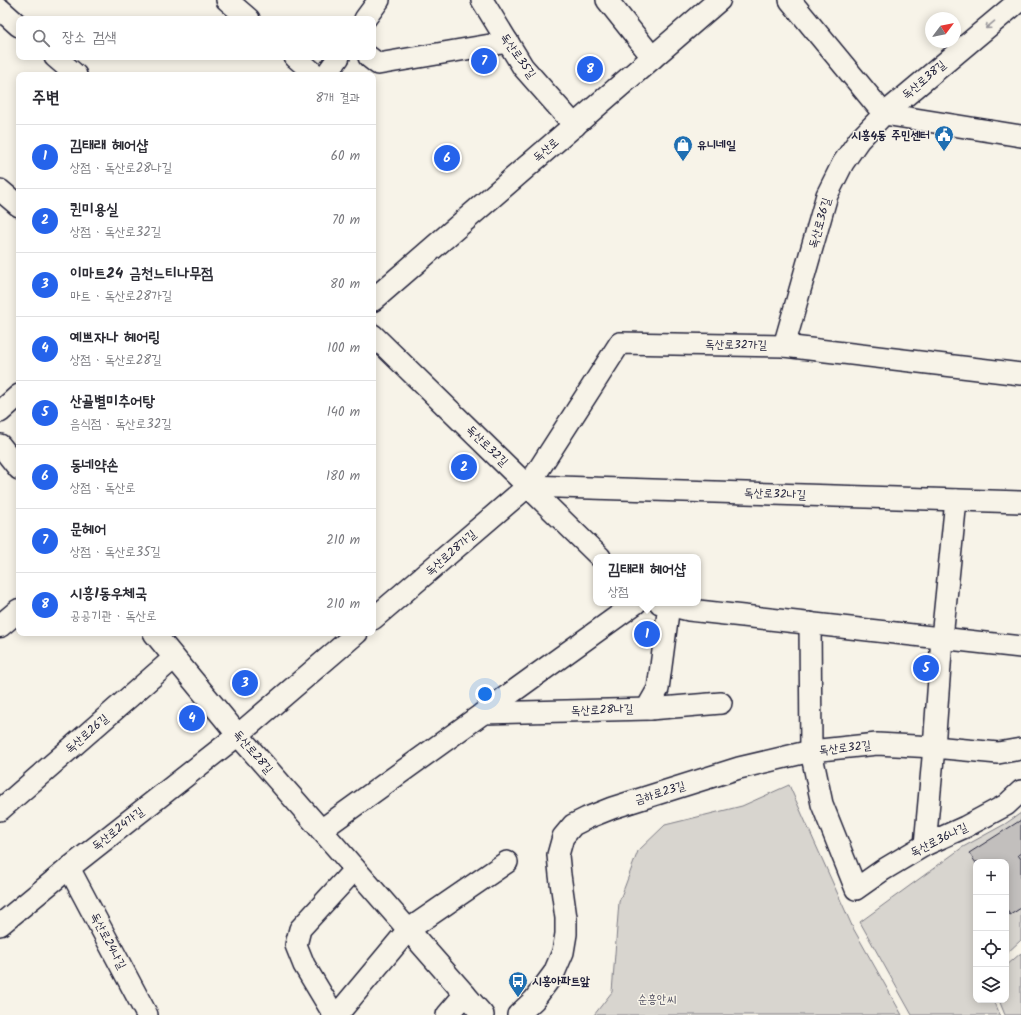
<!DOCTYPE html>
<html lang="ko">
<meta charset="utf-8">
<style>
:root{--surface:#fff;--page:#f7f7f7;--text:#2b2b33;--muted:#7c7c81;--line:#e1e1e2;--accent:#2563eb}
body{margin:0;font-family:Kalam,"Poor Story",sans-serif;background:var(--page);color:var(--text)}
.controls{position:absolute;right:12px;bottom:12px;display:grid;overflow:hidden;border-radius:8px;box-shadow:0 2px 10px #0003}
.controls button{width:36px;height:36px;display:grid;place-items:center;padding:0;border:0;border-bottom:1px solid var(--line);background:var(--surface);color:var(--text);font:20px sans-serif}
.compass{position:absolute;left:925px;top:12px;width:36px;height:36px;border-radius:50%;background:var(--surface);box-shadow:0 2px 10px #0003;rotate:58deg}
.you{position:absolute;left:485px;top:694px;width:14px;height:14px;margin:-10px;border:3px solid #fff;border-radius:50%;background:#1a73e8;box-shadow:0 0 0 6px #1a73e833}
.badge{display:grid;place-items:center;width:26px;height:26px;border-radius:50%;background:var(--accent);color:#fff;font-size:13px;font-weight:700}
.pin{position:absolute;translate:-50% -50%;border:2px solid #fff;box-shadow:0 1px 4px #0006}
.popup{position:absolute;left:593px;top:554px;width:108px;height:52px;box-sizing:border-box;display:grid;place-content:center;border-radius:8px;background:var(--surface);filter:drop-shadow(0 1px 3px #0005);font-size:13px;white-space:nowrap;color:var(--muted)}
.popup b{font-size:15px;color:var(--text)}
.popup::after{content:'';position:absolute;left:50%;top:100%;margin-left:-8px;border:8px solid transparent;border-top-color:var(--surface)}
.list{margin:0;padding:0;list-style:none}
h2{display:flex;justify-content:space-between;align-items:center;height:52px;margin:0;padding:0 16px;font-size:17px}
h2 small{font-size:13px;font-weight:400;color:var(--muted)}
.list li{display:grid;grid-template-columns:26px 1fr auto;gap:12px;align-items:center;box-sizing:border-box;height:64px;padding:0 16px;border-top:1px solid var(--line)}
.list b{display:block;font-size:15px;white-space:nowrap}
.list p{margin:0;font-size:13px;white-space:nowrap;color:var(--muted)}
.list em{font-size:13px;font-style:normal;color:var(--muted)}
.icon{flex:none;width:22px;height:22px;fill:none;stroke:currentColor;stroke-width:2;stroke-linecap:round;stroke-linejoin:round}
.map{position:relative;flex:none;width:1021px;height:1015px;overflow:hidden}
.search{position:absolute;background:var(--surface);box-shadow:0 2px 10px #0003;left:16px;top:16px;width:360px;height:44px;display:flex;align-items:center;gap:10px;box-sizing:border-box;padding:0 14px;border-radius:8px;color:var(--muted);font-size:15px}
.panel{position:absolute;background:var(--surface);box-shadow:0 2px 10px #0003;left:16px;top:72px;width:360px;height:564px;border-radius:8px}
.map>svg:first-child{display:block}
.green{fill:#d8d5cf;stroke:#7d7c85}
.building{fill:#c2bfbd;stroke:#22223b}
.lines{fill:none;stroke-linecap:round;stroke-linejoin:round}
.minor-casing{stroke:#22223b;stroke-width:24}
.major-casing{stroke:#22223b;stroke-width:25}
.minor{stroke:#f7f3e8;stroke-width:21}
.major{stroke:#f7f3e8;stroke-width:22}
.oneway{stroke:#97959a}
.labels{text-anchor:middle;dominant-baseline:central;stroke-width:3;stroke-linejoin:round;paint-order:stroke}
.street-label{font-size:12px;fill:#22223b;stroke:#f7f3e8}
.poi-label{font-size:12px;font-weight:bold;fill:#22223b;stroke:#f7f3e8;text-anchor:start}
.park-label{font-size:12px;fill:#504f60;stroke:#f7f3e8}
</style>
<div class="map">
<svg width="1021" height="1015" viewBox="0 0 1021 1015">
<rect width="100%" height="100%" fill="#f7f3e8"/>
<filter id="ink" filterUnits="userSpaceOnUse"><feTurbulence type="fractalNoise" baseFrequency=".025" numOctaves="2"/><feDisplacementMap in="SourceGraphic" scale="8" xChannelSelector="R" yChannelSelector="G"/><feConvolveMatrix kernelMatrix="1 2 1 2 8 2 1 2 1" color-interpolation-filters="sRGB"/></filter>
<g filter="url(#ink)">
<g class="green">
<path d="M789 785 853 928 902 1015H594L612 992 619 902 638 851 665 825 742 806Z"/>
<path d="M1021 813V940L1006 954V862H976V1000H994L1000 1015H912L860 922 963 847 1005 824Z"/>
<path d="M1021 953V1015H1005L999 1000H1006V966Z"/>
</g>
<path class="building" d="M1021 820V853L1018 855 1021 859V908L1010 915 1006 909V862H976V863L969 853Z"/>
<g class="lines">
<g class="minor-casing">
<g id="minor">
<path d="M227 0 249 19"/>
<path d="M482 0 523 67 575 126"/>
<path d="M607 0 653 58"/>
<path d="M790 0 884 114 1021 136"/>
<path d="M0 9 19 26"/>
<path d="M365 19 379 0"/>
<path d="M55 57 76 75"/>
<path d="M295 57 316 75"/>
<path d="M369 57 378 64 508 42"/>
<path d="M326 75 339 57"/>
<path d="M0 190 19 206"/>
<path d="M373 335 600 557"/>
<path d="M784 346 827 195 843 163 859 140 884 114 1020 0"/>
<path d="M0 412 19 395"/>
<path d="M0 445 19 469"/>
<path d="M528 486 1021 502"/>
<path d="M660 603 689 610 1021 647"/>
<path d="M373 619 528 486 620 343 784 346 1021 374"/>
<path d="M810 623 811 751 822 804 856 889 883 870 925 845 965 827 1006 805 1021 791"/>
<path d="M154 633 238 735 483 1015"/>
<path d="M650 709V703L658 689 669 605"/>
<path d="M483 713 650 709 721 703"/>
<path d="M0 810 174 658"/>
<path d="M321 830 636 603"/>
<path d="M925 845 934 747 942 638 956 500"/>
<path d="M69 868 147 1015"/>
<path d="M0 925 69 868 238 735 357 633"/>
<path d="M334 1015 304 965 296 945 300 929 355 869"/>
<path d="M337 1015 408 930 507 862"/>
<path d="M447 1015 465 994"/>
<path d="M518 1015 534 1000 554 973 563 952 566 934V918L560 875 558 855 563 837 573 825 587 818 612 808 739 768 811 751 877 744 934 747 998 753 1021 749"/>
</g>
</g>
<g class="major-casing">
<g id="major">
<path d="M373 300 719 0"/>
<path d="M0 626 19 610"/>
</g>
</g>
<use href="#minor" class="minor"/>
<use href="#major" class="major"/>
</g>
<defs><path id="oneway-shaft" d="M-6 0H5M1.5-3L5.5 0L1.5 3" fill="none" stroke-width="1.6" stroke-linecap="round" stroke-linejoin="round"/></defs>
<use class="oneway" href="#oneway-shaft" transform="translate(990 25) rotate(140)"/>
</g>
<defs>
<g id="civic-pin" transform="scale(1)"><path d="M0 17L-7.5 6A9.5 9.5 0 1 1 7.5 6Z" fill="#1f6fb2" stroke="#f7f3e8"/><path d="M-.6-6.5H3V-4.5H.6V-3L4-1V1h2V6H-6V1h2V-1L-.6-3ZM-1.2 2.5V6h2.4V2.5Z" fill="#fff"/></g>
<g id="shop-pin" transform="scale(1)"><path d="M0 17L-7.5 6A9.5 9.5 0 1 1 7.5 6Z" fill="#1f6fb2" stroke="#f7f3e8"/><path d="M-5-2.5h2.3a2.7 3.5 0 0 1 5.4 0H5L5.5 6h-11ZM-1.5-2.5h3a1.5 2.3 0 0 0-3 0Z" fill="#fff"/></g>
<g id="bus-pin" transform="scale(1)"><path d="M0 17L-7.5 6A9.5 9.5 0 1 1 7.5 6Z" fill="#1f6fb2" stroke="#f7f3e8"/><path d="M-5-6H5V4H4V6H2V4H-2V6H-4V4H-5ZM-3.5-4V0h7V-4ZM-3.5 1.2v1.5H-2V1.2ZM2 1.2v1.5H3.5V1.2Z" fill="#fff"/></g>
</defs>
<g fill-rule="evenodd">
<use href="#civic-pin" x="944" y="135"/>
<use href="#shop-pin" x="683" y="145"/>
<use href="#bus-pin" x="518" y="981"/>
</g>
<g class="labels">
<g class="street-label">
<text transform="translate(518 56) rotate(55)">독산로35길</text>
<text transform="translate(924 80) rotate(-40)">독산로38길</text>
<text transform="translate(546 150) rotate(-41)">독산로</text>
<text transform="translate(820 223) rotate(-74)">독산로36길</text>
<text transform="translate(736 345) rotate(1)">독산로32가길</text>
<text transform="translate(487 446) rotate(44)">독산로32길</text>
<text transform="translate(775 494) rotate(2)">독산로32나길</text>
<text transform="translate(451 553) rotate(-41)">독산로28가길</text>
<text transform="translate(602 710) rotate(-2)">독산로28나길</text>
<text transform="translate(87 734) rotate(-41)">독산로26길</text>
<text transform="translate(845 748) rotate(-6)">독산로32길</text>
<text transform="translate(253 752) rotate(49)">독산로28길</text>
<text transform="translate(660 793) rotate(-17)">금하로23길</text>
<text transform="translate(118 829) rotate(-38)">독산로24가길</text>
<text transform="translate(939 840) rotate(-26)">독산로36나길</text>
<text transform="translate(108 941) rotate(62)">독산로24나길</text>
</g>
<g class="poi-label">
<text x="930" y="135" text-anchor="end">시흥4동 주민센터</text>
<text x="697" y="145">유니네일</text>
<text x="532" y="981">시흥아파트앞</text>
</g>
<g class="park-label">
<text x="657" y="999">순흥안씨</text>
</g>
</g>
</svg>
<div class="controls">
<button>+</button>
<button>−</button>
<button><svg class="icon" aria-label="locate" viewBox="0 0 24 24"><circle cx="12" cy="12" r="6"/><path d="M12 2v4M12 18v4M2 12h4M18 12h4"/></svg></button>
<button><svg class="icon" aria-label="layers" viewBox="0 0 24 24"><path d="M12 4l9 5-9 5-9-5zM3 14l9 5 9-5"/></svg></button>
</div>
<svg class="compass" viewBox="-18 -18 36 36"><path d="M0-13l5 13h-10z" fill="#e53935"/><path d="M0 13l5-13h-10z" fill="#7c7c81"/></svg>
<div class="you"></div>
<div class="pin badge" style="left:647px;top:634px">1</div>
<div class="popup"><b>김태래 헤어샵</b>상점</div>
<div class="pin badge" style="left:464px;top:467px">2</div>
<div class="pin badge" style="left:245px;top:683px">3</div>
<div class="pin badge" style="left:192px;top:718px">4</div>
<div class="pin badge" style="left:926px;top:668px">5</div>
<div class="pin badge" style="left:447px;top:158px">6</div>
<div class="pin badge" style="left:484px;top:61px">7</div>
<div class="pin badge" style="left:590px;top:69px">8</div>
<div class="search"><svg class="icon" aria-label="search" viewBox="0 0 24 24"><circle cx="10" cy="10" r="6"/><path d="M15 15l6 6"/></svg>장소 검색</div>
<section class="panel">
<h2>주변<small>8개 결과</small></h2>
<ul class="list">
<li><span class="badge">1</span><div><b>김태래 헤어샵</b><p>상점 · 독산로28나길</p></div><em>60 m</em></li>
<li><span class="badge">2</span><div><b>퀸미용실</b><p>상점 · 독산로32길</p></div><em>70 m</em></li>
<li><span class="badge">3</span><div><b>이마트24 금천느티나무점</b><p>마트 · 독산로28가길</p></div><em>80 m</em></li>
<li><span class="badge">4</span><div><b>예쁘자나 헤어링</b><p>상점 · 독산로28길</p></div><em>100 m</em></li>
<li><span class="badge">5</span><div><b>산골별미추어탕</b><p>음식점 · 독산로32길</p></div><em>140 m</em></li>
<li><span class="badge">6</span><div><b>동네약손</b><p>상점 · 독산로</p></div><em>180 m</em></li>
<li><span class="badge">7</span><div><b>문헤어</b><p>상점 · 독산로35길</p></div><em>210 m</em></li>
<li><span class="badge">8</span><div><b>시흥1동우체국</b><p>공공기관 · 독산로</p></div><em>210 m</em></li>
</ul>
</section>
</div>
